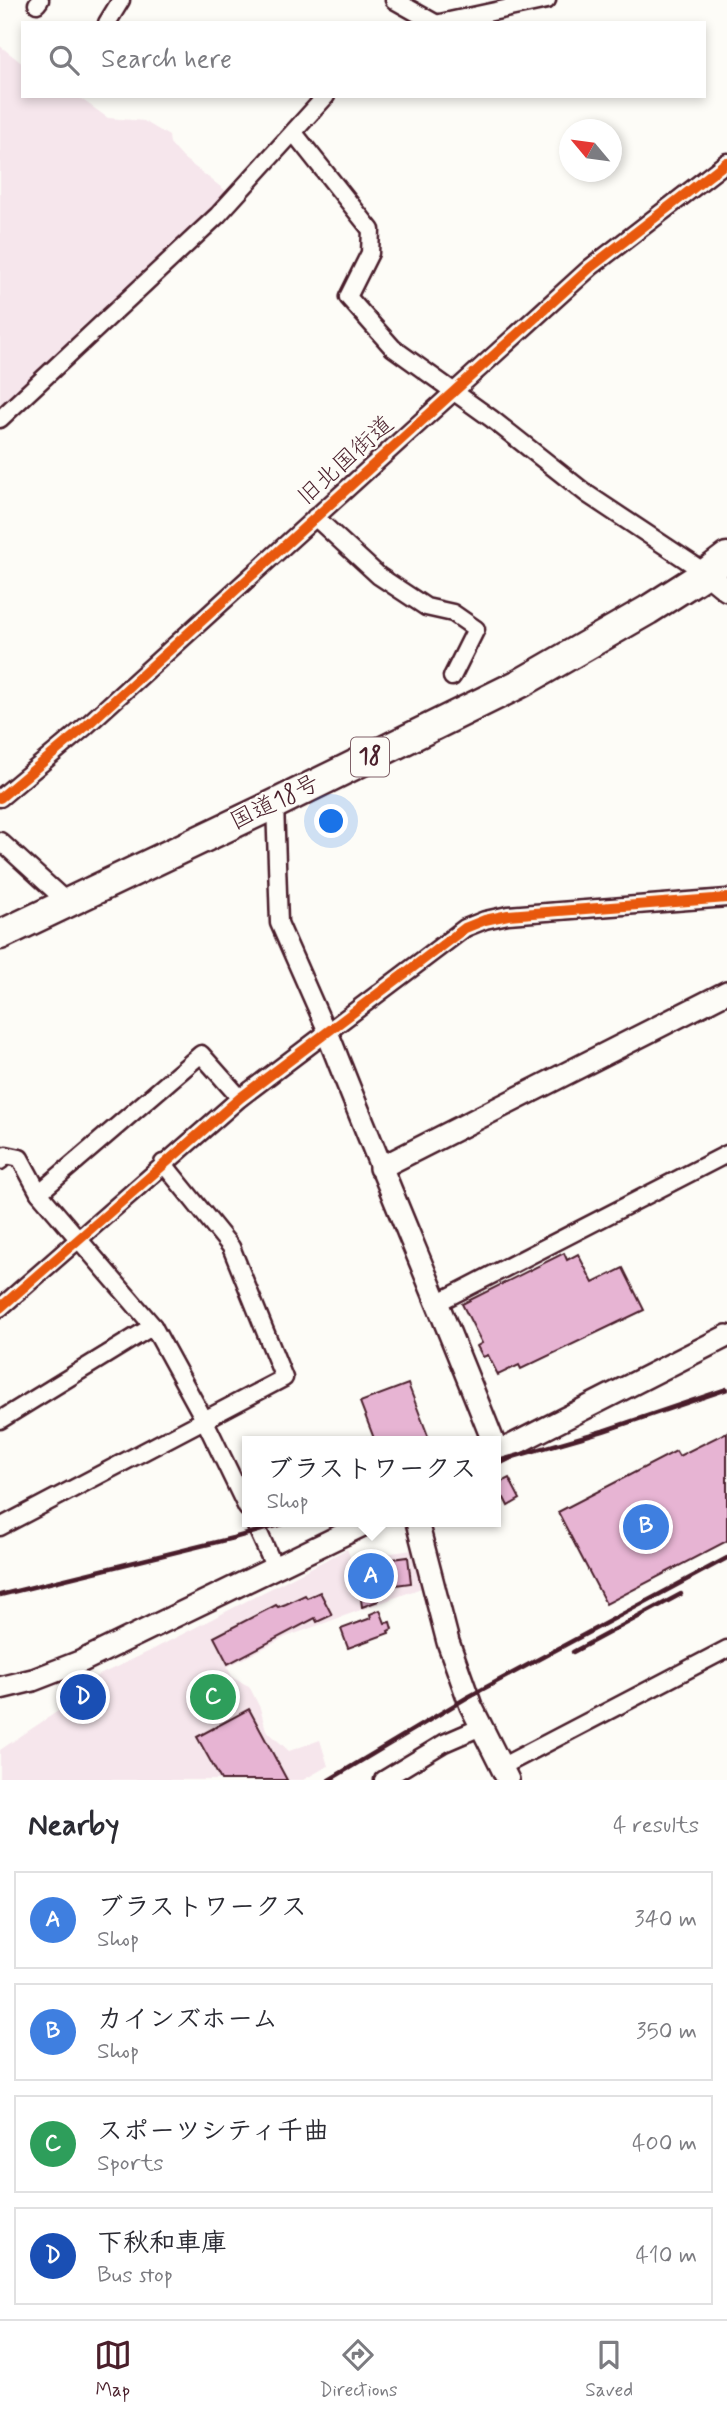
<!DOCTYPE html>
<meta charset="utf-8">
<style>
:root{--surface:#fff;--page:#f7f7f7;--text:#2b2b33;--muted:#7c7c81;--line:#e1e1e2;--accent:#4a1f2b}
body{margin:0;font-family:Mynerve,"Klee One",sans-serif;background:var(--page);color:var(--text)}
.compass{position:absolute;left:559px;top:119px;width:63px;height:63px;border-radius:50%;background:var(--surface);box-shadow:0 4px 10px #0003;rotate:299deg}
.you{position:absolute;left:332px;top:822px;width:24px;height:24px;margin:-18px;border:5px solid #fff;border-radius:50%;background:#1a73e8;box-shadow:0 0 0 10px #1a73e833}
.badge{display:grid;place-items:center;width:46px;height:46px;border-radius:50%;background:var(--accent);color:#fff;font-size:23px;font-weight:700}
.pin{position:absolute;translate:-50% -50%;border:4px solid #fff;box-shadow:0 2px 7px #0006}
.popup{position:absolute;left:242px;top:1436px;width:259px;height:91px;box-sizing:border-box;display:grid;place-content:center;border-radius:0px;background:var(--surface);filter:drop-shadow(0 2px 5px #0005);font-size:23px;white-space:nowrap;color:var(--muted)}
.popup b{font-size:26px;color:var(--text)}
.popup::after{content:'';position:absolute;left:50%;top:100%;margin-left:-14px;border:14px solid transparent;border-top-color:var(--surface)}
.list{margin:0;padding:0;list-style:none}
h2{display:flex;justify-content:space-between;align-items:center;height:91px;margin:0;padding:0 28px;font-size:30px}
h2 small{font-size:23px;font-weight:400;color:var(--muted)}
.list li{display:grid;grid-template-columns:46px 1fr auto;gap:21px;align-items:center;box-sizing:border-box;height:98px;margin:0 14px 14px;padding:0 14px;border:2px solid var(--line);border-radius:0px}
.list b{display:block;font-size:26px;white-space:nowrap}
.list p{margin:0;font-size:23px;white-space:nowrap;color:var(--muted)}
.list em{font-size:23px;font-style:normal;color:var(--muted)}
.icon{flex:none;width:38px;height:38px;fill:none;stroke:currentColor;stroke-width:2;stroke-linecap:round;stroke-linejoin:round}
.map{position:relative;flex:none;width:727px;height:1780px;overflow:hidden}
.search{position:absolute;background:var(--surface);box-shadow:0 4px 10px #0003;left:21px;right:21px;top:21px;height:77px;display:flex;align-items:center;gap:18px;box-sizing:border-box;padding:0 24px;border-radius:0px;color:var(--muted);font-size:26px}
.sheet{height:539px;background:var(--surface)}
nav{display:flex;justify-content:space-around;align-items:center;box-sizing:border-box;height:98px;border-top:2px solid var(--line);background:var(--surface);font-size:19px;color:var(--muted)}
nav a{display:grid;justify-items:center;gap:4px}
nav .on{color:var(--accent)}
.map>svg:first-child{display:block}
.built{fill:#f6e6ec}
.building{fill:#e7b4d3;stroke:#4a1f2b;stroke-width:2}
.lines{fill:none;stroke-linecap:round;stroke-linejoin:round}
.minor-casing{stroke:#4a1f2b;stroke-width:21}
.tertiary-casing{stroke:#4a1f2b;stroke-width:26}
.trunk-casing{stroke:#4a1f2b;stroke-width:33}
.minor{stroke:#fdfcf7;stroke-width:16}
.tertiary{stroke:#fdfcf7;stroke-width:21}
.trunk{stroke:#fdfcf7;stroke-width:28}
.rail{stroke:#4a1f2b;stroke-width:4.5}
.cycleway-casing{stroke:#fdfcf7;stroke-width:15}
.cycleway{stroke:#e8590c;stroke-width:10}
.labels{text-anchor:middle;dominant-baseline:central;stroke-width:5;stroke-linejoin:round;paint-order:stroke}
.shield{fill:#fdfcf7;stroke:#806168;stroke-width:2}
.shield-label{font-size:23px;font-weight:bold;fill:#4a1f2b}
.street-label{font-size:24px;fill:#4a1f2b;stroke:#fdfcf7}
</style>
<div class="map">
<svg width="727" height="1780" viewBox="0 0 727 1780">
<rect width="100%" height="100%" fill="#fdfcf7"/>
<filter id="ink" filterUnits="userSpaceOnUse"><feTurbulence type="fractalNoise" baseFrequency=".0143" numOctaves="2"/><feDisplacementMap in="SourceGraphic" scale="14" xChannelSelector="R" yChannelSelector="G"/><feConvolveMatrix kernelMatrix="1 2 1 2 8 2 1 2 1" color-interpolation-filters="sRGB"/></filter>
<g filter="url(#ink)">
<g class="built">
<path d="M0 46 23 64V96H77L108 118 144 121 169 136 170 143 183 158 230 194 110 309 101 310 77 331 73 344 0 412Z"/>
<path d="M347 1549 351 1559 419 1549 427 1586 286 1637 227 1667 233 1678 249 1686 260 1708 266 1730 289 1751 320 1740 328 1766 303 1780H0V1750L76 1699 78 1685 148 1652Z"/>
</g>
<g class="building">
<path d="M564 1253 567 1260 578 1254 593 1283 623 1268 644 1310 521 1369 519 1365 498 1375 488 1355 483 1357 477 1346 482 1343 462 1304Z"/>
<path d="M408 1384 430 1441H375L360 1402Z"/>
<path d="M727 1432V1541L606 1604 558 1512 676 1451 679 1456Z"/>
<path d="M509 1478 520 1499 508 1506 504 1498 502 1499 495 1485Z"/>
<path d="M408 1557 411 1583 381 1587V1593H377L378 1601 362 1607 359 1583 354 1584 352 1570H357L356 1564Z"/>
<path d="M320 1592 332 1615 317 1622 315 1618 228 1664 214 1637 276 1605 278 1607 286 1604 305 1595 307 1598Z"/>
<path d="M380 1610 385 1623 390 1622 392 1629 388 1631 389 1633 348 1648 341 1629 371 1618 370 1614Z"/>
<path d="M249 1709 287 1780H221L197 1737Z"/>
</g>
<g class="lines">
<g class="minor-casing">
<g id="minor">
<path d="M394 0 435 23"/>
<path d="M37 4 40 0"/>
<path d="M107 23 121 0"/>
<path d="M440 23 547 0"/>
<path d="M294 133 371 230 370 253 348 297 393 348 492 419 587 494 706 573"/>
<path d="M0 419 218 215 326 96"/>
<path d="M315 517 379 576 426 607 453 613 476 629 452 677"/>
<path d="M0 798 85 727 591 267 727 162"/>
<path d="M275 804 279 923 327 1032"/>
<path d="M0 841 68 903"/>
<path d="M240 1098 201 1054 39 1193 153 1326 205 1421 247 1508"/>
<path d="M0 1161 6 1155 20 1158 39 1193"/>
<path d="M439 1302 727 1154"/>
<path d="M0 1308 240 1098 465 928 485 920 508 915 727 898"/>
<path d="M0 1420 153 1326"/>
<path d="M254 1522 274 1566"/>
<path d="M0 1527 284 1378 231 1247 163 1163"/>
<path d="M501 1767 727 1649"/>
<path d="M383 1780 444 1743 481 1727"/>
</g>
</g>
<g class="tertiary-casing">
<g id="tertiary">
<path d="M706 573 727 590"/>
<path d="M327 1032C381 1170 439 1304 493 1441"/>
<path d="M380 1168 727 992"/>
<path d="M495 1454 727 1336"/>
<path d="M417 1522 448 1642 471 1706 508 1780"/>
<path d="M0 1688 33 1680 82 1661 369 1522"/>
</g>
</g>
<g class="trunk-casing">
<path id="trunk" d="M0 935 275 804 521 683 648 610 706 573 727 557"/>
</g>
<use href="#minor" class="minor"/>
<use href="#tertiary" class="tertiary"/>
<use href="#trunk" class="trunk"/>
<g class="rail">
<path d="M495 1462 603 1431 727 1389"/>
<path d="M0 1595 233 1538 290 1522"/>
<path d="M573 1652 681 1594"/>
<path d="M329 1780 468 1697 727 1558"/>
</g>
<g class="cycleway-casing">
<g id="cycleway">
<path d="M0 798 85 727 591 267 727 162"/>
<path d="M0 1308 240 1098 465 928 485 920 508 915 727 898"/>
</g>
</g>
<use href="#cycleway" class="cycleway"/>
</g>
</g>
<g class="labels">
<rect class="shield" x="351" y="737.5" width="38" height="39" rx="5"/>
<g class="shield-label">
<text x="370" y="757">18</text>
</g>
<g class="street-label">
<text transform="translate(346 461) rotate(-42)">旧北国街道</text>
<text transform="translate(275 803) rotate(-26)">国道18号</text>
</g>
</g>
</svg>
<svg class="compass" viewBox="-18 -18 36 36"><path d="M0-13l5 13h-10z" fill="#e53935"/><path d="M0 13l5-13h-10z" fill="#7c7c81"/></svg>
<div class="you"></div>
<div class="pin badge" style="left:371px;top:1576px;background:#3f7fe0">A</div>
<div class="popup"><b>ブラストワークス</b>Shop</div>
<div class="pin badge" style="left:646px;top:1527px;background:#3f7fe0">B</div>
<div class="pin badge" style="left:213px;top:1697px;background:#2e9e5b">C</div>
<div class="pin badge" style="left:83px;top:1697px;background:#1a4fb4">D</div>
<div class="search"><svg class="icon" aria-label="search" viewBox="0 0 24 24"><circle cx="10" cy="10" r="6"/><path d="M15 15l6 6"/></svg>Search here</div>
</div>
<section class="sheet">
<h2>Nearby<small>4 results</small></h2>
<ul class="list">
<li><span class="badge" style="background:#3f7fe0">A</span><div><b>ブラストワークス</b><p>Shop</p></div><em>340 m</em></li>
<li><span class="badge" style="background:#3f7fe0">B</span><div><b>カインズホーム</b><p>Shop</p></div><em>350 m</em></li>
<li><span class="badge" style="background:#2e9e5b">C</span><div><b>スポーツシティ千曲</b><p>Sports</p></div><em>400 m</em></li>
<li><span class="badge" style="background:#1a4fb4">D</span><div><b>下秋和車庫</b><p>Bus stop</p></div><em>410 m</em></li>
</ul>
</section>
<nav>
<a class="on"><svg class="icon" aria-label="map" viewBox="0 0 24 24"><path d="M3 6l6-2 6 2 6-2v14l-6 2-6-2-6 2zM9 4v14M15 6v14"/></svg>Map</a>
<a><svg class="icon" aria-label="directions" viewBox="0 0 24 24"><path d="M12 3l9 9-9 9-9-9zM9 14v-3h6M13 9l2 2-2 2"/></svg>Directions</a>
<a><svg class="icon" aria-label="saved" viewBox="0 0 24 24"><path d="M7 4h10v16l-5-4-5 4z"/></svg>Saved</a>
</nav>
